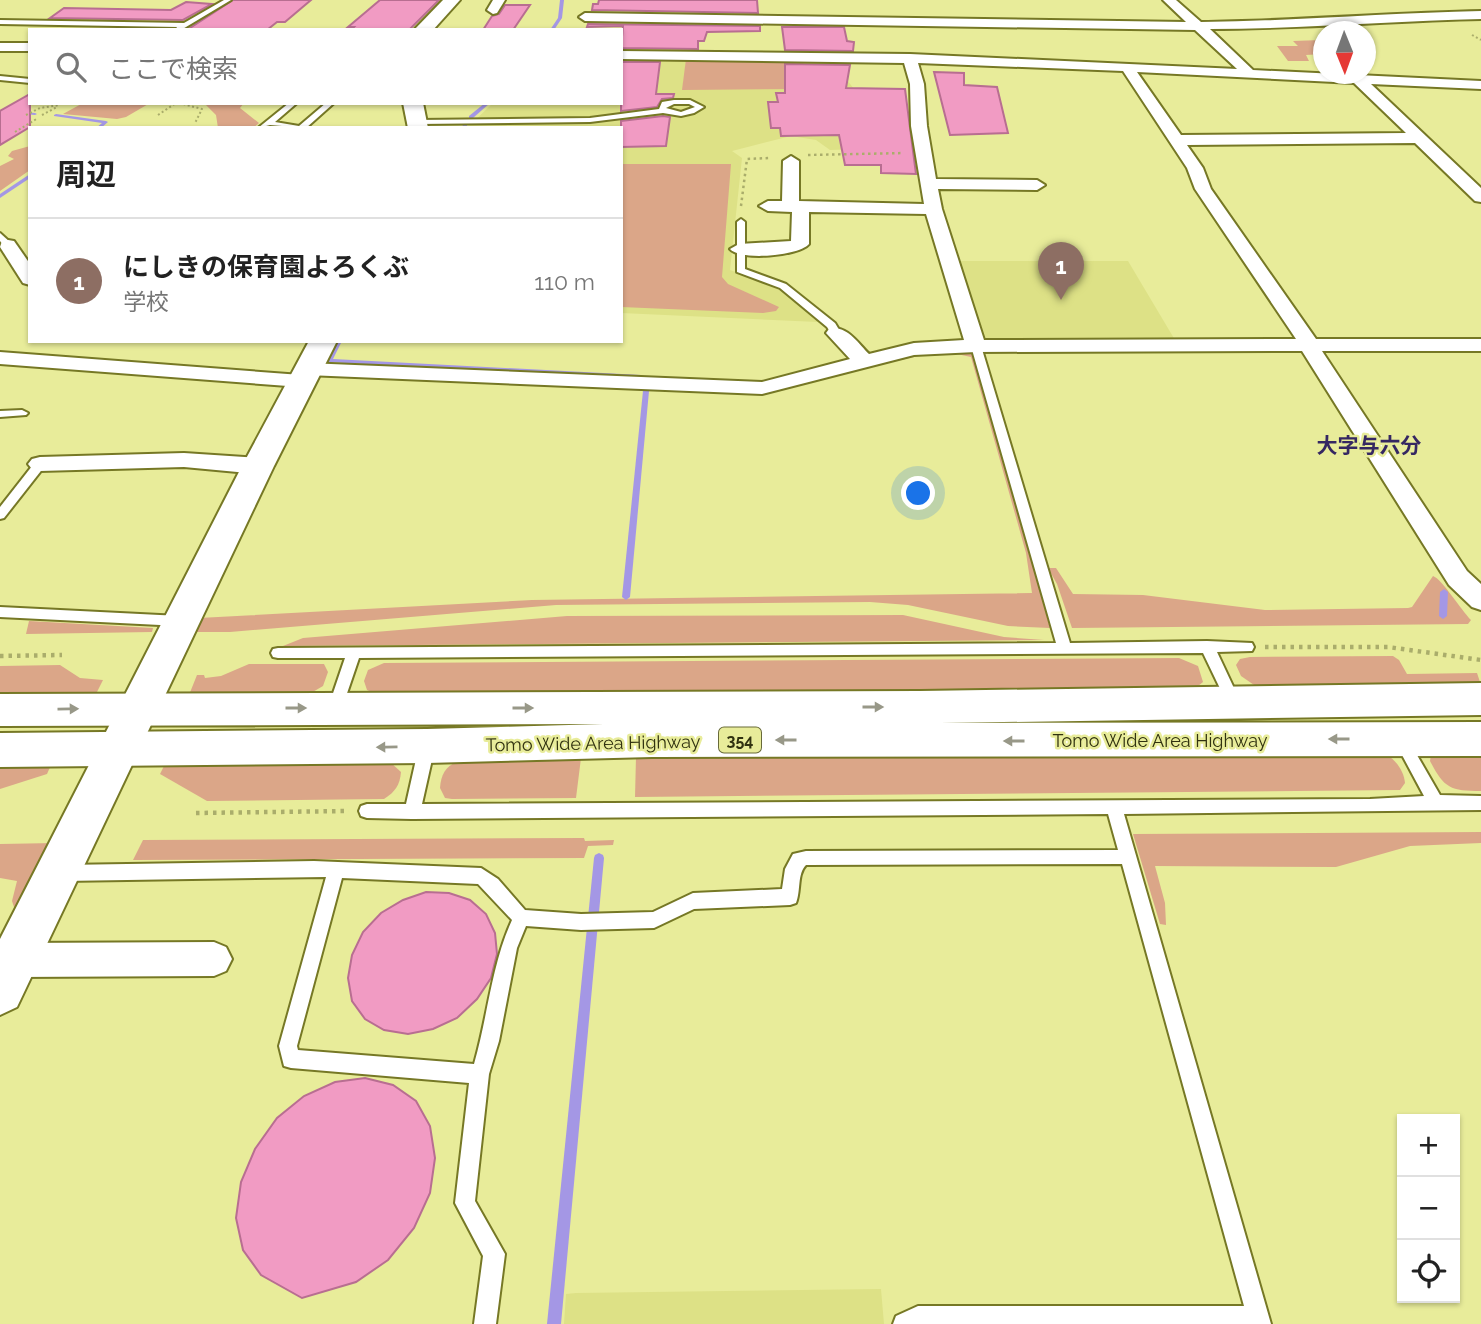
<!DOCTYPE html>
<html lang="ja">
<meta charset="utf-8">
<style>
:root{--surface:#fff;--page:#f2f2f2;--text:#222;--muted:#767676;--line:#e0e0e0;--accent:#db2777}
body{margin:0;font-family:Raleway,"Noto Sans JP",sans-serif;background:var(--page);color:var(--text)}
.controls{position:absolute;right:21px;bottom:21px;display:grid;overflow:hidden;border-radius:0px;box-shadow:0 2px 5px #0004}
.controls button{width:63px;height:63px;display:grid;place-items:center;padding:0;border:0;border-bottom:2px solid var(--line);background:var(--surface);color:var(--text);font:35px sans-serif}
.compass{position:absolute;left:1313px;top:21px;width:63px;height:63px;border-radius:50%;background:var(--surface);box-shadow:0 2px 5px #0004;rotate:179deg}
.you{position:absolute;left:919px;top:494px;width:24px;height:24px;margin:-18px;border:5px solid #fff;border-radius:50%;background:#1a73e8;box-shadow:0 0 0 10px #1a73e833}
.badge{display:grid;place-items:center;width:46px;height:46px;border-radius:50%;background:var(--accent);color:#fff;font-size:23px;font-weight:700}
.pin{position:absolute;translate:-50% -58px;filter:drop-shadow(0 2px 4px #0008)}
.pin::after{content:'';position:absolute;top:37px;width:24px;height:21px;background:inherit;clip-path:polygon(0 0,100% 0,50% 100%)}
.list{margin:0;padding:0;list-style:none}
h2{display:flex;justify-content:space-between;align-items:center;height:91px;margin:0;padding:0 28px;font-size:30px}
h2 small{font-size:23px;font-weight:400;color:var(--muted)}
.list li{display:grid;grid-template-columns:46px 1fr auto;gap:21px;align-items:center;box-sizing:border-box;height:126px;padding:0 28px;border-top:2px solid var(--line)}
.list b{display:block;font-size:26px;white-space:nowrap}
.list p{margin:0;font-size:23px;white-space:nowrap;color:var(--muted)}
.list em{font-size:23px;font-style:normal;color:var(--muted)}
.icon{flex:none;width:38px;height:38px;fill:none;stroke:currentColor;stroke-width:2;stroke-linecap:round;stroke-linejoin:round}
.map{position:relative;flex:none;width:1481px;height:1324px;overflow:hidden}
.search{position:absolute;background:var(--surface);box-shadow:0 2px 5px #0004;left:28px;top:28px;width:595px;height:77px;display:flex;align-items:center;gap:18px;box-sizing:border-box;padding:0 24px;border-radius:0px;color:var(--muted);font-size:26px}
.panel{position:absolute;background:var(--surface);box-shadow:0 2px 5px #0004;left:28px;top:126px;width:595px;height:217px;border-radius:0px}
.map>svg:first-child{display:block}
.built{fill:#dde186}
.green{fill:#dba688}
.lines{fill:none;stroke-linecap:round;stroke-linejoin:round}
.stream{fill:#a497e5;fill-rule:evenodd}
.building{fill:#f19bc3;stroke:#b86e91;stroke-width:2}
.lane-casing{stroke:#767825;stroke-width:4}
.street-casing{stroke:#767825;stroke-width:4}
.secondary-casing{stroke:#767825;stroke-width:4}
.highway-casing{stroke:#767825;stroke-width:4}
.path-far2{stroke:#aaad6b;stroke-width:2;stroke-dasharray:2 2.5;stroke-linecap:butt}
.path-far1{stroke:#aaad6b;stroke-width:2.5;stroke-dasharray:2.5 3.5;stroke-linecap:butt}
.path{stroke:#aaad6b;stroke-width:4.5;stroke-dasharray:3.5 5;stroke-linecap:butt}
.lane{fill:#fff;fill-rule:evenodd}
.street{fill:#fff;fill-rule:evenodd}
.secondary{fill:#fff;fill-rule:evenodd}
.highway{fill:#fff;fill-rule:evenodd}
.oneway{fill:#989888}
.labels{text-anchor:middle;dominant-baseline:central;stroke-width:5;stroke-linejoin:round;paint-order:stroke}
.shield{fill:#e8ec9a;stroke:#686a39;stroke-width:2}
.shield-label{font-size:16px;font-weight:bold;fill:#313210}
.street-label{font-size:18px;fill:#313210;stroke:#e8ec9a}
.quarter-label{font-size:21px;font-weight:bold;fill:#352762;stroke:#e8ec9a}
</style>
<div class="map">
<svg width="1481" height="1324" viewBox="0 0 1481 1324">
<rect width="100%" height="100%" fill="#e8ec9a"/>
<g class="built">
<path d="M621 58H842L844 76 854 89 862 149 830 150 816 140 791 136 732 151 742 158 730 270 778 287 818 322 621 313V128H467L493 103H621Z"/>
<path d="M958 261H1128L1175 340 990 342 984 338Z"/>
<path d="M881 1289 884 1324H564L566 1294 576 1293Z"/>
</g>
<g class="green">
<path d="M1321 40 1323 42V54L1306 55 1309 61H1288L1277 46H1298L1293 41Z"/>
<path d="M686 59 803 60 805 89 682 90Z"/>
<path d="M83 103H150L126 117 117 119 63 114Z"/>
<path d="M204 103H244L240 108 259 123 253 128H218L216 115Z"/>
<path d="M30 146V170L0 191V166L14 159 8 156 12 151Z"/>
<path d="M621 164H731L722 277 728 284 779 307 776 311 763 313 621 307Z"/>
<path d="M972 352 976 355 1050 628 1008 626 908 605 870 602 556 605 230 632H192L199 618 532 600 1032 593 1026 553 971 357 957 354 922 355 867 368 918 354Z"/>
<path d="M1048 568H1056L1073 594 1143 595 1265 610 1408 608 1412 607 1433 576C1442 579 1461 610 1471 620L1468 624 1072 628 1057 584Z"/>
<path d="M903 615 1004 637 1044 640 283 646 303 638 567 616Z"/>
<path d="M29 621 153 628 152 632 26 634Z"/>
<path d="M1393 656 1399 660 1407 674 1477 673 1481 685 1257 687 1241 676 1236 665 1240 659 1250 657Z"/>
<path d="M1179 658 1198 666 1203 682 1198 686 946 693 376 694 367 690 364 681 368 670 384 663Z"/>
<path d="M249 664H324L328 672 323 686 311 693 189 695 197 675H204L205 678 221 676Z"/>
<path d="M60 665 80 678 103 680 95 696H0V666Z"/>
<path d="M1481 753V791C1450 791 1444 788 1430 761L1431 755Z"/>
<path d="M1387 755C1397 761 1404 772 1405 783L1400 790 635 797 636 757Z"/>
<path d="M581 758 576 798 452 799 445 798 440 788C441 774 446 765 460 761Z"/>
<path d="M390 762 401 772C400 785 395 792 384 799L207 801 160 774 165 764Z"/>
<path d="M51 765 47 774 0 789V766Z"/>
<path d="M1481 832V843L1410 846 1336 867 1155 866 1165 903 1166 925 1160 924 1133 834Z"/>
<path d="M584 838 585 841 614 840 613 845 588 846 584 858 133 860 143 840Z"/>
<path d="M55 843 15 910 12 901 17 881 0 878V844Z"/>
</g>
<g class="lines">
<g class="stream">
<path d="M560 0H564L562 18 554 30H550L558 18Z"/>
<path d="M485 103H490L473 118H469V116Z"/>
<path d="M0 110 35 113 37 114 35 115 0 112Z"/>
<path d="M56 114 106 121 108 122 101 128H96L102 123 54 116V115Z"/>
<path d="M463 125H467V126L466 128H461Z"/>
<path d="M30 174V178L0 198V194Z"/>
<path d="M336 341H342L333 359 641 375 644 377 641 379 327 362 326 361Z"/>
<path d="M646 389 649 391 630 597 626 600 622 597 643 391Z"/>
<path d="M1444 589 1448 592 1447 616 1443 619 1439 616 1440 592Z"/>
<path d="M599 853 603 855 604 858 561 1324H547L594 858 595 855Z"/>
</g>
</g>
<g class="building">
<path d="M233 0H311L285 22H277L267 30H187Z"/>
<path d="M380 0H439L409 30H351L354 27H348Z"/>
<path d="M599 0H757L758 13 592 10 593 4H598Z"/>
<path d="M186 2 212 4 183 20 50 18 64 8 171 10Z"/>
<path d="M505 5H530L513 30H483L492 16 499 14Z"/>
<path d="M588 24 760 26V31L707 32 704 41H698V49L621 48 623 26 587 27Z"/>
<path d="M782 27H844L847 41 854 42 853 51 785 50Z"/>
<path d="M621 62H660L656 94H674L673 98 662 99 657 107 621 111Z"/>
<path d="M785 64 850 65 846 88 905 89 916 174 881 173V165H845L839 135 781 136 780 128H771L768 102H778L776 93H785Z"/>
<path d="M934 72 964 73V85L997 87 1008 133 950 135Z"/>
<path d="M30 94V127L0 145V111Z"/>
<path d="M663 116 670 117 666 146 621 147V121Z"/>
<path d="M426 892 449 893 470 900 486 914 495 933 497 954 491 978 477 999 457 1018 433 1029 408 1034 384 1030 365 1019 352 1001 348 978 352 955 363 932 381 913 403 900Z"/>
<path d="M365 1078 393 1085 416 1101 430 1126 435 1158 430 1193 414 1228 388 1260 356 1282 302 1298 261 1275 243 1250 236 1218 241 1182 255 1149 277 1118 304 1096 335 1082Z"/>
</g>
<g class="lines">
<g class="lane-casing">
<g id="lane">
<path d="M224 0H231L181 30H175L177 27 0 24V20L184 23Z"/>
<path d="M0 76 30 79V83L0 80Z"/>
<path d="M674 100H690L704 107 694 113 681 116 663 113 590 122 418 124 414 122 418 120 590 118 659 109 662 102ZM674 104H689L695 107 681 112 666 108Z"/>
<path d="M289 103H297L275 122 299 126 326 103H334L306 128 270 125 258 128Z"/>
<path d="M741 219 745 222V269L786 284 835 323 841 333 840 335H832L827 327 780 288 737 272V222Z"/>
<path d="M0 233 11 243V247H5L0 241Z"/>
<path d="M976 343 981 346 1070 643 1207 641 1252 643 1254 647 1252 651 1217 652 1240 701 1238 705H1228L1203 653 359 658 342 708 340 712H330L328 708 345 658H278L273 657 271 653 273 649 278 648 1056 643 971 346Z"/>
<path d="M22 410 28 413 26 415 0 417V411Z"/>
<path d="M40 460 44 461V467L4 518 0 519V507L36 461Z"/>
<path d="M0 607 180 616 187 621 180 626 0 617Z"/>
<path d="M1401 734 1406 736 1440 795 1481 796V810L1124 814 1271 1324H893L896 1316 918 1306H1244L1122 864 806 865C797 874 801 891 796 903L790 905 694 909 654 928 581 930 526 926 517 948 499 1041 489 1074 475 1201 505 1254 496 1324H474L483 1256 455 1203 469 1083 291 1068 284 1066 279 1046 326 877 63 881 57 878 55 873 57 868 63 865 314 861 481 868 498 879 525 910 581 914 653 912 693 893 782 889 785 869 793 854 806 851 1118 850 1108 814 412 819 367 818 361 816 359 811 361 806 367 804H406L419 746 422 742 427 740 432 742 435 746 422 804 1370 799 1424 796 1394 740 1396 736ZM342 878 478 884 512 920C491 966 488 1016 474 1064L298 1050 297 1046Z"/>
</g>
</g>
<g class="street-casing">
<g id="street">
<path d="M493 0H505L497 13 493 14 487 10Z"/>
<path d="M1163 0H1176L1201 22C1294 21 1387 13 1481 11V19C1391 21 1301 29 1210 29L1253 70 1481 81V89L1371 84 1481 188V202L1475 201 1415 143 1187 145 1203 168 1211 189 1316 339H1481V351H1322L1467 571 1481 584V610L1472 607 1449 585 1302 351 976 352 914 355 762 394 307 375 300 373 297 369 300 365 307 363 762 382 850 359 826 333 829 329C846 324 858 343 869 354L914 343 964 340 926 214 809 212V244C799 256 740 261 730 249L739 244 791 241 792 212 768 211 759 206 768 201H782L783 161 791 156 799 161V201L924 204 911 126 910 84 904 63 621 59V51L910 54 1237 69 1195 30 585 21 579 17 585 13 1186 22ZM918 63 1123 71 1187 168 1195 189 1296 339 984 340 942 209 938 189 1037 190 1045 185 1037 180 936 179 927 126 924 84ZM1137 72 1354 83 1406 133 1181 135Z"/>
<rect x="0" y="43" width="30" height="8"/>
<path d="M8 240 14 241 30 264V285L23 283 0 247 2 241Z"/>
<path d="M0 352 301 375 309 376 312 381 309 386 301 387 0 364Z"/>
<path d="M184 453 258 458 266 461 270 466 266 471 258 474 184 467 40 471 32 469 28 464 32 459 40 457Z"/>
<path d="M214 942 226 947 232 959 226 971 214 976 15 977 3 972 0 954 3 948 15 943Z"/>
</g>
</g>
<g class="secondary-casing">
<g id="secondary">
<path d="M443 0H460L433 30H414Z"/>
<path d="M403 103H423L428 128H408Z"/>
<path d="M309 341H337L274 466 17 1007 0 1015V939L242 466Z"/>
</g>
</g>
<g class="highway-casing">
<path id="highway" d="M1481 683V715L940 723 1481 722V756L652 757 427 763 0 767V733L427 729 604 724 0 726V694L920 691Z"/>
</g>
<g class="path-far2">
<path d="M1472 35 1481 40"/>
<path d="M179 103 202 109 195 123"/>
<path d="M26 115 40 108 60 105"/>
<path d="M42 115 57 107"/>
<path d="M158 115 176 103"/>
<path d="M15 132 38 118"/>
</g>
<g class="path-far1">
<path d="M808 155 904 153"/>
<path d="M741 206 747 159 771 158"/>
</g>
<g class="path">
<path d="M1265 647H1388L1481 660"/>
<path d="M0 656 62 655"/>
<path d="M196 813 349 811"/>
</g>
<use href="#lane" class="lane"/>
<use href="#street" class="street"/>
<use href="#secondary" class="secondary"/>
<use href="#highway" class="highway"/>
</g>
<defs><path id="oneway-solid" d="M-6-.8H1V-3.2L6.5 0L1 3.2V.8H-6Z" transform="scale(1.75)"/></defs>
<g class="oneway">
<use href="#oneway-solid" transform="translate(873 707)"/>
<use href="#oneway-solid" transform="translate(296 708)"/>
<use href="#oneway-solid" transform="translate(523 708)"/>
<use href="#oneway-solid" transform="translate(68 709) rotate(-1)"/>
<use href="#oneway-solid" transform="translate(1339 739) rotate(180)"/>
<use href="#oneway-solid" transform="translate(786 740) rotate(-180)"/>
<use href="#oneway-solid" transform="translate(1014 741) rotate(-180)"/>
<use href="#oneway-solid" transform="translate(387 747) rotate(179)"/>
</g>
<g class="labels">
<rect class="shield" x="719" y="727.5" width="42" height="25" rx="5"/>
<g class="shield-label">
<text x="740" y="740">354</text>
</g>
<g class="street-label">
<text x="1160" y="740">Tomo Wide Area Highway</text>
<text transform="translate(593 743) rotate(-1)">Tomo Wide Area Highway</text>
</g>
<g class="quarter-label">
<text x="1369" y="445">大字与六分</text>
</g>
</g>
</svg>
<div class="controls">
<button>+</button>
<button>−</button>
<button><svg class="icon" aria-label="locate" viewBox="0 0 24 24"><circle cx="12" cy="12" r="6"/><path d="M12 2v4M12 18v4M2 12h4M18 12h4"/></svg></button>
</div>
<svg class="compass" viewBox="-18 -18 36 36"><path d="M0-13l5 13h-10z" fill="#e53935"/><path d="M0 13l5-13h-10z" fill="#767676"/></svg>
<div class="you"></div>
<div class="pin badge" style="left:1061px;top:300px;background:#8d6e63">1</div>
<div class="search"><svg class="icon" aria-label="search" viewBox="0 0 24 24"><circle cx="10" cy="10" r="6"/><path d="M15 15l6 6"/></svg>ここで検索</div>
<section class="panel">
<h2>周辺<small></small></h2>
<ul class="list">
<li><span class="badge" style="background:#8d6e63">1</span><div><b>にしきの保育園よろくぶ</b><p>学校</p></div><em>110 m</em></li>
</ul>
</section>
</div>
